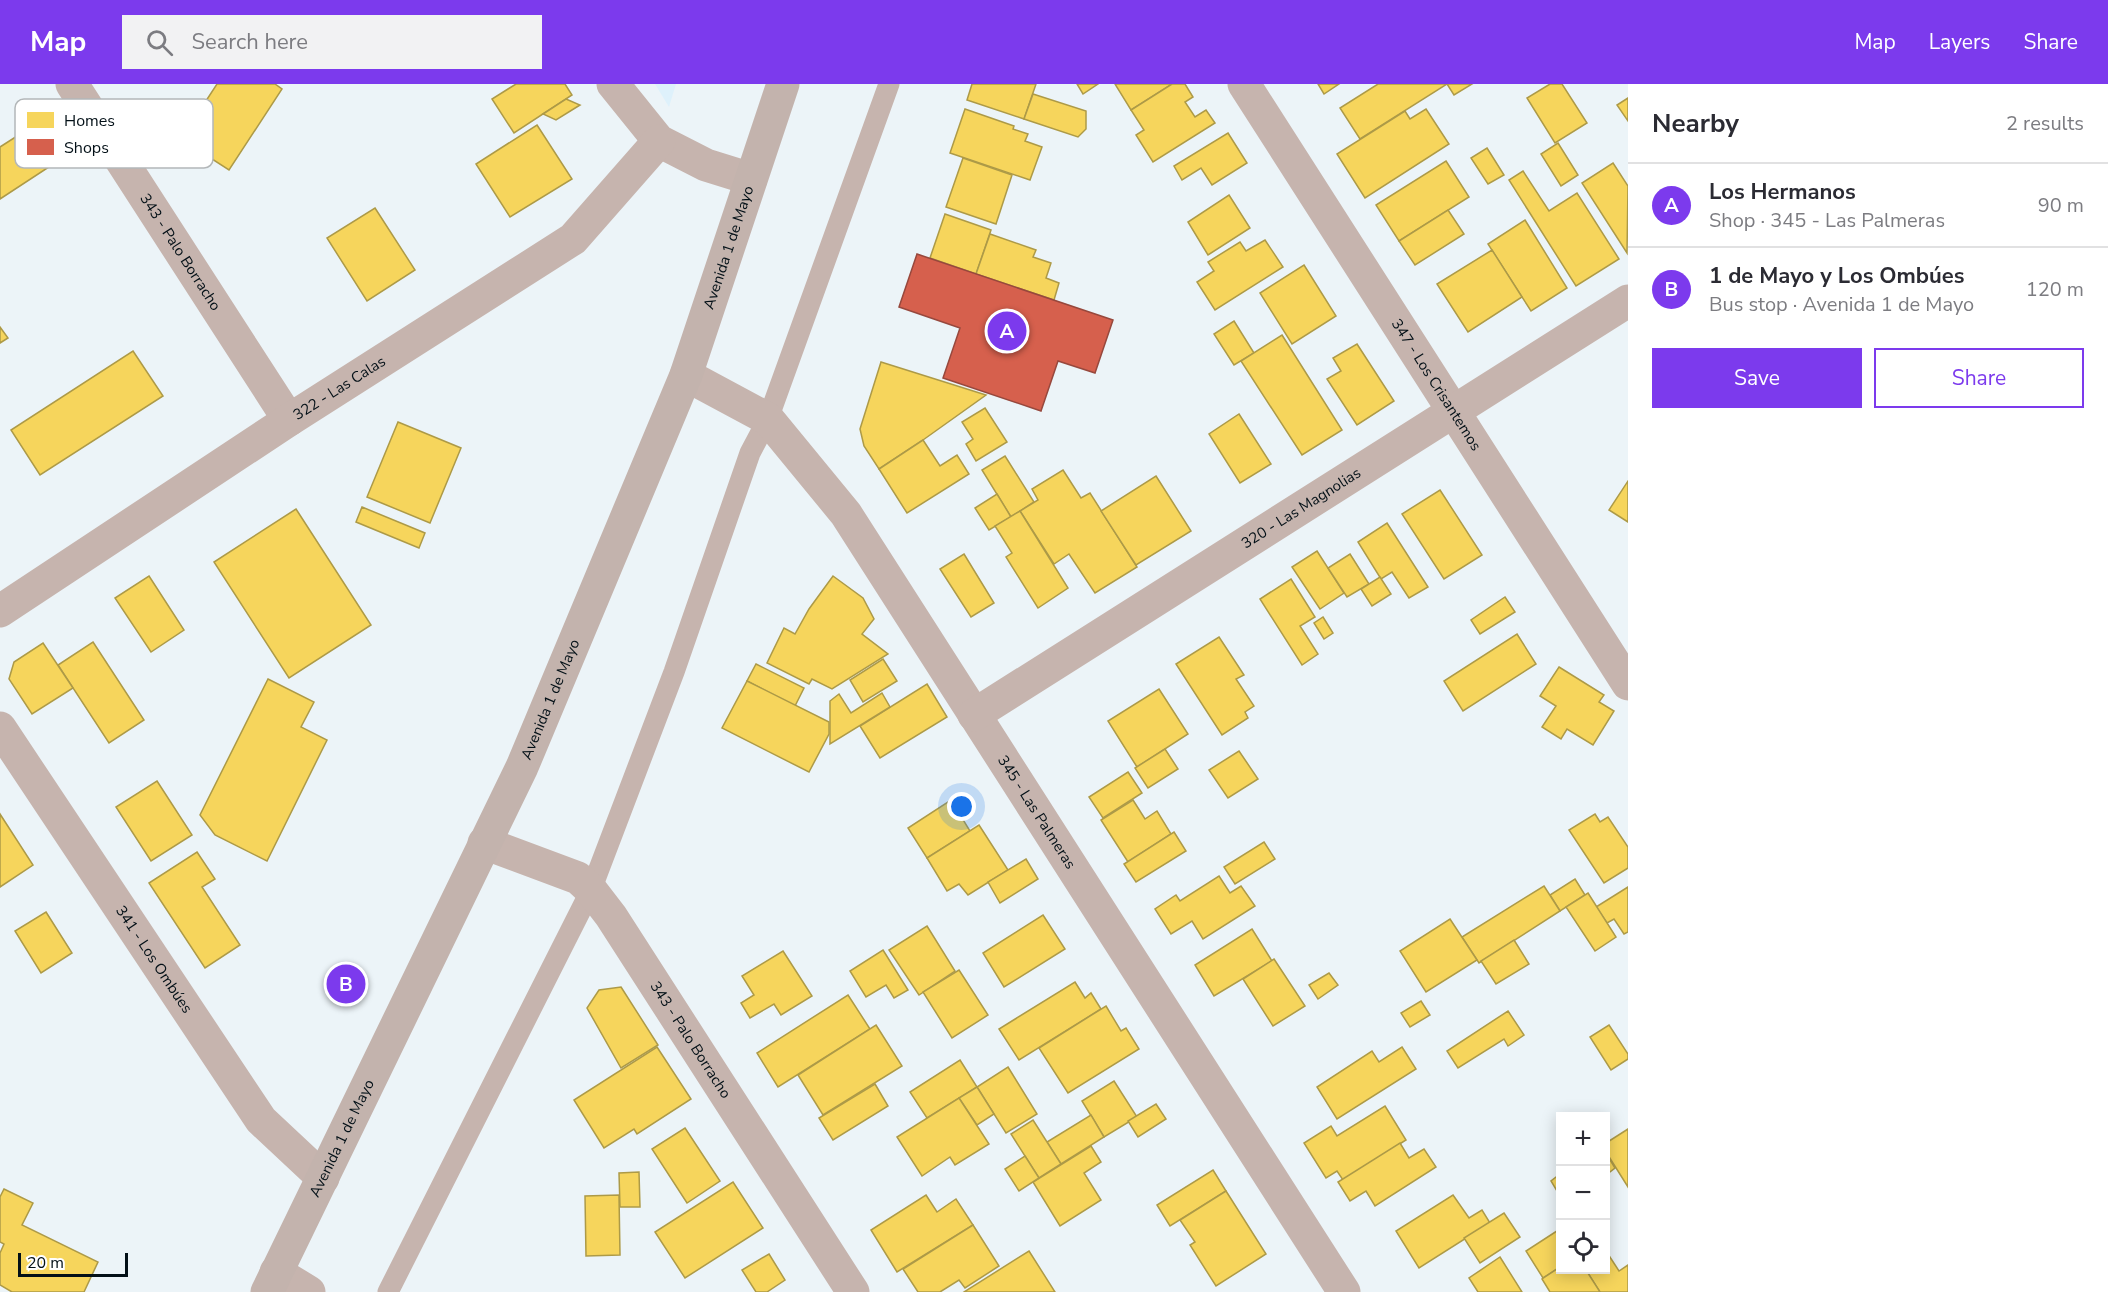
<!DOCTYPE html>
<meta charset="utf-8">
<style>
:root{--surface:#fff;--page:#f2f2f3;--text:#2b2b33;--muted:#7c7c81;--line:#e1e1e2;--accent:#7c3aed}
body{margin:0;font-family:"Nunito Sans",sans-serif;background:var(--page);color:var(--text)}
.controls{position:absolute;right:18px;bottom:18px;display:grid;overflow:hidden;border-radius:0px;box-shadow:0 3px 15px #0003}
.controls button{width:54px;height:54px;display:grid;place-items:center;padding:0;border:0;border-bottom:2px solid var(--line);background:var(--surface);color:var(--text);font:30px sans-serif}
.scale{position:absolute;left:18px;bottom:15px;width:110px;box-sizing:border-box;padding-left:6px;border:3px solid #031017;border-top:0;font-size:16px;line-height:21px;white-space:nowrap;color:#031017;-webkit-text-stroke:4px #fff;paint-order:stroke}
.you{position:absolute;left:962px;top:723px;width:21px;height:21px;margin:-15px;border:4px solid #fff;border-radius:50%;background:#1a73e8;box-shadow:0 0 0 9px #1a73e833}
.badge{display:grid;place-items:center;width:39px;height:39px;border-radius:50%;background:var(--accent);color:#fff;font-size:20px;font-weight:700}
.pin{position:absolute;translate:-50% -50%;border:3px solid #fff;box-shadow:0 2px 6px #0006}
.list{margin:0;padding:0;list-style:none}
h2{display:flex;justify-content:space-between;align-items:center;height:78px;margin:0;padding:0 24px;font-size:26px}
h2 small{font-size:20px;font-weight:400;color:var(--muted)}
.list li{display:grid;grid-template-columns:39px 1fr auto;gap:18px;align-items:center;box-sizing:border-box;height:84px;padding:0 24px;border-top:2px solid var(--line)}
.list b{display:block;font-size:22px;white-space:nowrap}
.list p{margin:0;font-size:20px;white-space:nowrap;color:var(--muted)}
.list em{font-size:20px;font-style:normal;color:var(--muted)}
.actions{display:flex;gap:12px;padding:18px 24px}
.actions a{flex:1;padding:14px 0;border:2px solid var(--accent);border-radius:0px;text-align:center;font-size:21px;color:var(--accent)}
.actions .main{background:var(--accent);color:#fff}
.icon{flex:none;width:33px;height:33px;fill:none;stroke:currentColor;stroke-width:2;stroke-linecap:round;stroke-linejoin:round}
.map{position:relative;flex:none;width:1628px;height:1208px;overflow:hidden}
header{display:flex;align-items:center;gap:36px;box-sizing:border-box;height:84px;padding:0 30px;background:var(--accent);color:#fff}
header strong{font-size:28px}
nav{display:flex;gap:33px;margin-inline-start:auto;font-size:21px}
.search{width:420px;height:54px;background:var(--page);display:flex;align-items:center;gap:15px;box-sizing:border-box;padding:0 21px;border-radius:0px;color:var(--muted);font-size:22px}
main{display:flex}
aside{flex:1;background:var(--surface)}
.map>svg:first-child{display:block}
.built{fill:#def1fb}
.homes{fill:#f6d55c;stroke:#ad9a47;stroke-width:1.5}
.shops{fill:#d6604d;stroke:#97483d;stroke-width:1.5}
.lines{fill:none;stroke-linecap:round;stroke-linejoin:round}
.lane{stroke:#c6b4ae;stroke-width:21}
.street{stroke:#c6b4ae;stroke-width:33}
.secondary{stroke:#c3b3ad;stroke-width:33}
.labels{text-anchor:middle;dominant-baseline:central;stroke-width:6;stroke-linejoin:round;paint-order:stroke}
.street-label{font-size:15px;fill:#031017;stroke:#fff}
.key{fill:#fff;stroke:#b3b7b9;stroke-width:1.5}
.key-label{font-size:16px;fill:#031017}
</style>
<header>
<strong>Map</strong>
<div class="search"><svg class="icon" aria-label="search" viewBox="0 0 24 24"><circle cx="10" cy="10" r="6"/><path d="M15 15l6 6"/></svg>Search here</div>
<nav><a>Map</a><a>Layers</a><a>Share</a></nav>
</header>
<main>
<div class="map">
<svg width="1628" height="1208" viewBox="0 0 1628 1208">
<rect width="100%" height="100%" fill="#ecf4f8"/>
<path class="built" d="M655 0H676L669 23Z"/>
<g class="homes">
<path d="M217 0H275L282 5 229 86 181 55Z"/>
<path d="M516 0H565L572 11 514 49 492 15Z"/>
<path d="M972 0H1036L1024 35 967 16Z"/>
<path d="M1077 0H1098L1083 10Z"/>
<path d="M1115 0H1172L1131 26Z"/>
<path d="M1172 0H1185L1193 13 1185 18 1195 33 1206 26 1215 39 1153 78 1136 51 1144 46 1131 26Z"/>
<path d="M1318 0H1339L1324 10Z"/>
<path d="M1378 0H1447L1360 55 1340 24Z"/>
<path d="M1447 0H1472L1454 11Z"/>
<path d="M1550 0H1562L1587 39 1555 59 1527 14Z"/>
<path d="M1033 10 1086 27V45L1078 53 1024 35Z"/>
<path d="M1628 14V37L1617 21Z"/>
<path d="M566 15 580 21 556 36 543 30Z"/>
<path d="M965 25 1014 42 1013 45 1028 50 1025 57 1042 63 1030 96 950 69Z"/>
<path d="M1426 25 1449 60 1365 114 1337 70 1405 27 1410 35Z"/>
<path d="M537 41 572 95 510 133 476 80Z"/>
<path d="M31 43 55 79 0 115V63Z"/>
<path d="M1228 49 1247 79 1212 101 1201 84 1182 96 1174 82Z"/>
<path d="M1558 59 1578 91 1561 102 1541 70Z"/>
<path d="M1487 64 1504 91 1488 100 1471 74Z"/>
<path d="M963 74 1012 91 996 140 946 123Z"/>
<path d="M1446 77 1469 113 1399 157 1376 121Z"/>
<path d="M1613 79 1628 102 1627 169 1582 99Z"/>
<path d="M1523 87 1549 127 1577 109 1619 175 1576 202 1509 96Z"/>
<path d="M1229 111 1250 144 1208 171 1188 138Z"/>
<path d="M375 124 415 186 367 217 327 154Z"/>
<path d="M1448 126 1464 150 1415 181 1399 157Z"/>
<path d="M945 130 991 146 976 190 930 174Z"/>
<path d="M1525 136 1567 204 1531 227 1488 160Z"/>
<path d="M990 150 1036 166 1033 173 1051 179 1046 194 1059 199 1054 216 976 190Z"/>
<path d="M1265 156 1283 183 1215 226 1197 198 1214 187 1208 178 1240 158 1246 167Z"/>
<path d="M1492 166 1522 213 1468 248 1437 200Z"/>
<path d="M1304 181 1336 232 1292 260 1260 209Z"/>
<path d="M1234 237 1254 269 1234 281 1214 250Z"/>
<path d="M0 243 8 254 0 259Z"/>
<path d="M1282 251 1342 346 1302 371 1241 277Z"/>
<path d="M1357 260 1394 317 1357 341 1327 295 1341 287 1333 274Z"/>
<path d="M133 267 163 312 40 391 11 346Z"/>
<path d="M881 278 986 311 923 356 879 385 864 362 860 345Z"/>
<path d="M985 324 1007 358 976 377 966 360 973 355 962 338Z"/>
<path d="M1239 330 1271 380 1240 399 1209 350Z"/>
<path d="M398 338 461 364 430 439 367 413Z"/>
<path d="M923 356 940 382 957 371 969 390 907 429 879 385Z"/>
<path d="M1005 372 1034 418 1011 433 982 386Z"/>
<path d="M1063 386 1081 414 1090 409 1137 483 1095 509 1069 470 1054 480 1020 427 1038 416 1032 405Z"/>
<path d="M1156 392 1191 447 1136 481 1101 427Z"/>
<path d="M1628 397V438L1609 426Z"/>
<path d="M1440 406 1482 471 1444 495 1402 430Z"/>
<path d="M997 410 1011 433 989 446 975 424Z"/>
<path d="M362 423 425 449 419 464 356 438Z"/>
<path d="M296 425 371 541 289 594 214 478Z"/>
<path d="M1020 427 1068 504 1038 524 1006 473 1012 469 995 442Z"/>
<path d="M1387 439 1428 503 1409 514 1392 488 1381 495 1358 458Z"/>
<path d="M1317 467 1344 509 1320 525 1292 483Z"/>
<path d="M964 470 994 519 971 533 940 485Z"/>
<path d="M1350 470 1369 500 1347 513 1328 484Z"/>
<path d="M149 492 184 546 151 568 115 514Z"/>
<path d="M833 492 863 514 874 535 862 550 888 570 832 605 812 595 809 600 767 579 784 544 795 550 809 525Z"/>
<path d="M1380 493 1391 510 1372 522 1361 505Z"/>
<path d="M1291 495 1315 533 1300 542 1318 570 1302 581 1260 515Z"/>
<path d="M1505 513 1515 528 1480 550 1471 536Z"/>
<path d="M1323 533 1333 549 1324 555 1314 539Z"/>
<path d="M1517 550 1536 580 1463 627 1444 597Z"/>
<path d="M1219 553 1244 591 1236 595 1254 622 1245 628 1248 634 1222 651 1176 580Z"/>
<path d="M93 558 144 636 109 659 58 581Z"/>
<path d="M43 559 73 604 32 630 9 595 14 578Z"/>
<path d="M883 575 897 597 863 618 850 596Z"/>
<path d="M756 580 804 604 795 622 747 597Z"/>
<path d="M1559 583 1604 611 1599 618 1614 627 1593 661 1567 645 1561 655 1542 643 1556 622 1540 612Z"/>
<path d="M268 595 314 618 301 643 327 656 267 777 215 751 200 731Z"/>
<path d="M747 597 829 638V650L809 688 722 644Z"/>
<path d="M927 600 947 633 880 674 860 642Z"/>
<path d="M1159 605 1188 650 1137 683 1108 637Z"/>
<path d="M882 609 890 623 830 660V617L839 610 851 629Z"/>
<path d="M1165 665 1178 685 1148 704 1135 684Z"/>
<path d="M1239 667 1258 695 1228 714 1209 686Z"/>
<path d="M1128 688 1142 709 1103 734 1089 713Z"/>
<path d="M157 697 192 751 151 777 116 723Z"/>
<path d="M951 716 970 747 927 774 908 744Z"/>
<path d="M1133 716 1145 735 1157 727 1171 750 1128 778 1101 736Z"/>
<path d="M0 730 33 781 0 803Z"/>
<path d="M1595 730 1600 738 1608 733 1628 763V784L1604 799 1569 746Z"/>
<path d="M979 741 1008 786 968 811 959 800 947 807 927 774Z"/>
<path d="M1174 748 1186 767 1136 798 1124 780Z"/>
<path d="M1264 758 1275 775 1235 800 1224 783Z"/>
<path d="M197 768 215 795 202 803 240 861 205 884 149 799Z"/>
<path d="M1026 775 1038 795 1000 819 988 798Z"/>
<path d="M1219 792 1230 809 1241 802 1255 822 1203 855 1192 837 1171 850 1155 825 1176 811 1180 817Z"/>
<path d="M1575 795 1585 811 1560 827 1550 811Z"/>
<path d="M1544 802 1560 827 1479 879 1462 853Z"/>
<path d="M1628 803V848L1624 850 1614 835 1607 839 1596 823Z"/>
<path d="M1588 809 1616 853 1595 867 1566 823Z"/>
<path d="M46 828 72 869 41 889 15 847Z"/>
<path d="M1043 831 1065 865 1004 903 983 869Z"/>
<path d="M1450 835 1477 876 1426 908 1400 867Z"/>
<path d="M927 842 955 887 919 911 889 866Z"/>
<path d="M1252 845 1272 877 1214 912 1195 881Z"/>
<path d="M1514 856 1529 880 1496 900 1481 877Z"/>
<path d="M883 866 908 906 894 914 886 901 866 913 850 887Z"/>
<path d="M783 867 812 912 781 931 774 920 750 934 741 919 754 911 742 892Z"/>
<path d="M1274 875 1305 922 1273 942 1243 895Z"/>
<path d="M959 886 988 931 952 954 923 908Z"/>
<path d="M1329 889 1338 901 1318 915 1309 901Z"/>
<path d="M1075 898 1085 914 1091 909 1101 925 1019 976 999 945Z"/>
<path d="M621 903 658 961 621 984 587 924 599 906Z"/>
<path d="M848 911 870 945 778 1003 757 969Z"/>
<path d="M1421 917 1430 931 1410 943 1401 929Z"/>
<path d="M1106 922 1121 947 1126 944 1139 965 1068 1009 1039 964Z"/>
<path d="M1508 927 1524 951 1508 962 1504 955 1458 984 1447 967Z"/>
<path d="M876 941 902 982 823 1031 798 991Z"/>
<path d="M1609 941 1628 970V975L1611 986 1590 953Z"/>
<path d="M657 963 691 1015 637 1050 634 1045 604 1064 574 1016Z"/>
<path d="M1402 963 1416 985 1337 1035 1317 1003 1372 967 1379 978Z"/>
<path d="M960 976 977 1003 927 1034 910 1008Z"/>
<path d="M1008 983 1037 1030 1006 1049 977 1003Z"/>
<path d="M1114 997 1137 1033 1104 1053 1082 1017Z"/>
<path d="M875 1000 888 1022 833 1056 819 1034Z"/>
<path d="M977 1003 994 1030 977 1041 959 1014Z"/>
<path d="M959 1014 989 1060 955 1081 950 1073 922 1092 897 1053Z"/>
<path d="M1156 1020 1166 1035 1138 1053 1128 1037Z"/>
<path d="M1385 1022 1406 1056 1343 1096 1337 1087 1326 1094 1304 1059 1331 1042 1337 1052Z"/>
<path d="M1091 1031 1104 1053 1061 1080 1047 1058Z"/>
<path d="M1033 1036 1061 1080 1039 1094 1011 1050Z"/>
<path d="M685 1044 720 1097 687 1119 652 1065Z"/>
<path d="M1628 1045V1103L1606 1068V1059Z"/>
<path d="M1400 1059 1409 1074 1424 1065 1436 1083 1375 1122 1366 1107 1350 1117 1338 1098Z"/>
<path d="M1091 1062 1101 1078 1084 1089 1101 1116 1060 1142 1033 1098Z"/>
<path d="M1606 1069 1615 1084 1606 1091Z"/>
<path d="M1025 1072 1039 1094 1019 1107 1005 1085Z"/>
<path d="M1213 1086 1226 1107 1170 1142 1157 1121Z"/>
<path d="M639 1088 640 1123H620L619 1089Z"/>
<path d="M1560 1090V1112L1551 1097Z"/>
<path d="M733 1098 763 1144 685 1194 655 1148Z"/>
<path d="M4 1105 33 1119 22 1141 98 1178 84 1208H12L0 1201V1169L4 1160 0 1158V1113Z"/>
<path d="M1226 1107 1266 1170 1216 1202 1190 1161 1195 1158 1180 1136Z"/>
<path d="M619 1111 620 1171 586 1172 585 1112Z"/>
<path d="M926 1111 937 1128 956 1115 973 1141 897 1188 871 1146Z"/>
<path d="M1453 1111 1469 1134 1482 1126 1490 1139 1419 1184 1396 1147Z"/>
<path d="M1504 1129 1520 1153 1480 1179 1464 1154Z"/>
<path d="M973 1141 999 1182 965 1204 959 1196 940 1208H918L903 1185Z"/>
<path d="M1560 1145V1183L1543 1194 1526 1167Z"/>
<path d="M1029 1167 1055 1208H964Z"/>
<path d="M1606 1167 1619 1187 1628 1181V1208H1600L1586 1186H1606Z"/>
<path d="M769 1170 785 1196 767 1208H756L742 1186Z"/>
<path d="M1500 1173 1522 1208H1478L1469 1194Z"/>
<path d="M1560 1183V1186H1586L1600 1208H1550L1542 1195Z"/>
</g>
<path class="shops" d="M917 170 1113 236 1095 289 1058 277 1041 327 943 294 960 244 899 223Z"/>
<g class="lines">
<path class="lane" d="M388 1208 591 806 674 588 750 369 768 335 889 0"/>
<g class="street">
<path id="s1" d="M72 0 289 336"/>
<path d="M613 0 659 57 706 81 751 95"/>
<path id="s2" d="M1244 0 1628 600"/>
<path id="s3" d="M686 291 768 335 846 430 1344 1208"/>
<path id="s4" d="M0 527 289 336 573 155 659 57"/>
<path id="s5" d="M974 631 1628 217"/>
<path id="s6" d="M0 644 261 1036 323 1094"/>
<path id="s7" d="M484 759 578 794 591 806 611 832 853 1208"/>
<path d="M276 1188 309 1208"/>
</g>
<path class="secondary" id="s8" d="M267 1208 522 683 686 291 783 0"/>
</g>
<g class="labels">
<g class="street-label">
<text stroke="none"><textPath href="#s8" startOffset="1143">Avenida 1 de Mayo</textPath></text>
<text stroke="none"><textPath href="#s1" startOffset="200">343 - Palo Borracho</textPath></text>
<text stroke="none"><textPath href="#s2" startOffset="357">347 - Los Crisantemos</textPath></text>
<text stroke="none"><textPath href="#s4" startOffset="406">322 - Las Calas</textPath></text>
<text stroke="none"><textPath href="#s5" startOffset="387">320 - Las Magnolias</textPath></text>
<text stroke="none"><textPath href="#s8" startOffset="657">Avenida 1 de Mayo</textPath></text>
<text stroke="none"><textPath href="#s3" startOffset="570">345 - Las Palmeras</textPath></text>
<text stroke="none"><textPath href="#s6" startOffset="278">341 - Los Ombúes</textPath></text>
<text stroke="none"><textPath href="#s7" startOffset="298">343 - Palo Borracho</textPath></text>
<text stroke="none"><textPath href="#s8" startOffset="171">Avenida 1 de Mayo</textPath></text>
</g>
</g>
<rect x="15" y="15" width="198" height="69" rx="9" class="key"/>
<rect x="27" y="28" width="27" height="16" fill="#f6d55c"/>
<rect x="27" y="55" width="27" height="16" fill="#d6604d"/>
<g class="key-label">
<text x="64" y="42">Homes</text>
<text x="64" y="69">Shops</text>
</g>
</svg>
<div class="controls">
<button>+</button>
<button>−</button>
<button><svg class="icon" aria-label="locate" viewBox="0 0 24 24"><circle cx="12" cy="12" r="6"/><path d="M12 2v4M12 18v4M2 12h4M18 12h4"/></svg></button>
</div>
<div class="scale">20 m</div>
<div class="you"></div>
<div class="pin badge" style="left:1007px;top:247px">A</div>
<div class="pin badge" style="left:346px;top:900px">B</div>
</div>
<aside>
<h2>Nearby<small>2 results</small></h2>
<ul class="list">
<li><span class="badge">A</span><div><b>Los Hermanos</b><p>Shop · 345 - Las Palmeras</p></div><em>90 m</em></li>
<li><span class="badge">B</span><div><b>1 de Mayo y Los Ombúes</b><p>Bus stop · Avenida 1 de Mayo</p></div><em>120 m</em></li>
</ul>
<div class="actions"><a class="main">Save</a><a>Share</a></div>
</aside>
</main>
